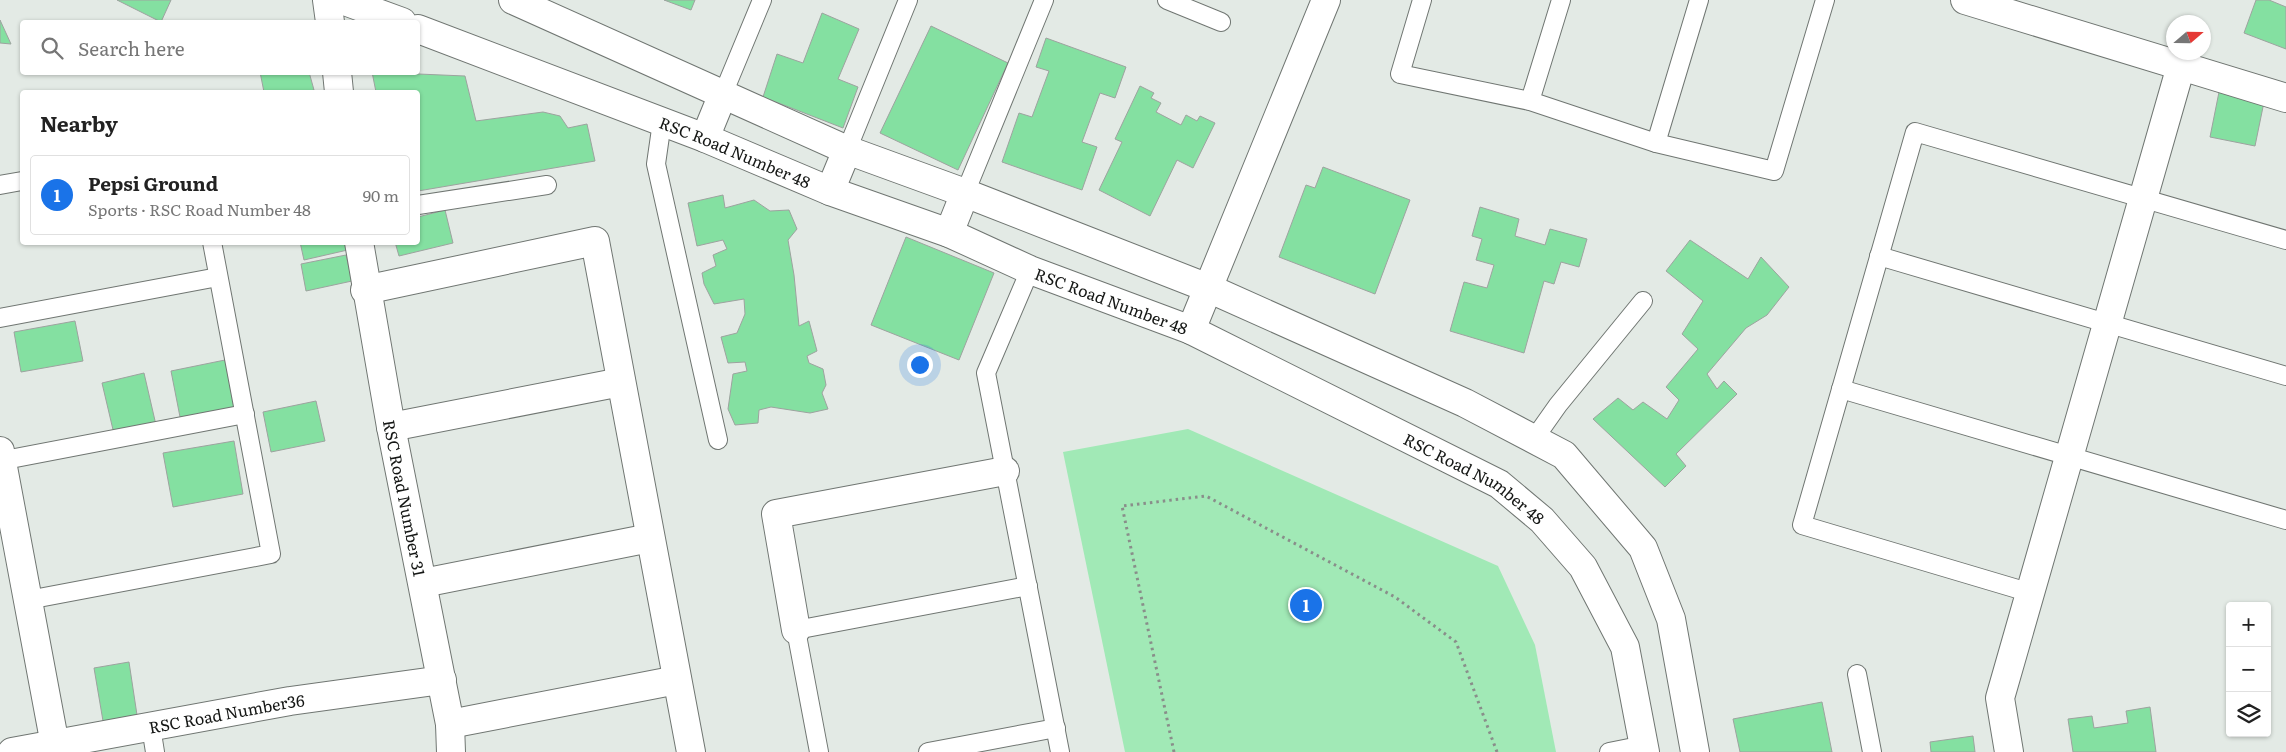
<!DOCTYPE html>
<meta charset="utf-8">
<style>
:root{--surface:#fff;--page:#f6f6f6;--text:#222;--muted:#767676;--line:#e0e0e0;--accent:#1a73e8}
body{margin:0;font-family:Literata,serif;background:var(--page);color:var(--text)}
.controls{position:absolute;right:15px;bottom:15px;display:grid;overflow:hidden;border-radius:5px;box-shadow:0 1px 4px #0004}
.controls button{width:45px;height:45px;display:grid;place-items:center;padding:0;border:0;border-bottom:1px solid var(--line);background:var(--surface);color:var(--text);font:25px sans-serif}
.compass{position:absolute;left:2166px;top:15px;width:45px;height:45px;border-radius:50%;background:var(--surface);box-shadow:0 1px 4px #0004;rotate:70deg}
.you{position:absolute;left:919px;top:364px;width:18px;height:18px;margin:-12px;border:4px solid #fff;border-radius:50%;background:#1a73e8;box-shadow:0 0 0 8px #1a73e833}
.badge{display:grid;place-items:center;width:32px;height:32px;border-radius:50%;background:var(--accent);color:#fff;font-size:16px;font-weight:700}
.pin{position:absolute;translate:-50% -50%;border:2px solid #fff;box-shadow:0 1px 5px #0006}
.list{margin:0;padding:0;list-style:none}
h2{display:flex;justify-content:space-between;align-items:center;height:65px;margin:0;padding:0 20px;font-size:21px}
h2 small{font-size:16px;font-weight:400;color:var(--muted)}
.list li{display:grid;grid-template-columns:32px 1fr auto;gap:15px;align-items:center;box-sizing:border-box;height:80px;margin:0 10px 10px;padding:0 10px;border:1px solid var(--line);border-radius:5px}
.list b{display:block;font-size:19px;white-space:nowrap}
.list p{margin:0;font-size:16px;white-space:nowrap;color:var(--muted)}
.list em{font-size:16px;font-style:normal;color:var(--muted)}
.icon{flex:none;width:28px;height:28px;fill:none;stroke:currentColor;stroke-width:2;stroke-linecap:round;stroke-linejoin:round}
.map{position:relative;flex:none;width:2286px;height:752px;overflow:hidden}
.search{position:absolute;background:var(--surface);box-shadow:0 1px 4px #0004;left:20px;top:20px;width:400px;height:55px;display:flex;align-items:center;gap:12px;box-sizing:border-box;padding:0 18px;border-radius:5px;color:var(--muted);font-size:19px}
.panel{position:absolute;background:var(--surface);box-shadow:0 1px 4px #0004;left:20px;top:90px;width:400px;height:155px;border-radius:5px}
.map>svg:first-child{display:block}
.green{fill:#a1e9b6}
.building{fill:#84e0a1;stroke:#9da39f}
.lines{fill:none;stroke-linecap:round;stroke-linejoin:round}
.lane-casing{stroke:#707672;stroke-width:20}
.street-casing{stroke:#707672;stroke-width:30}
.secondary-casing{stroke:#707672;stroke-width:30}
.path{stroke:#898e8a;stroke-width:3;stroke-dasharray:2.5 4;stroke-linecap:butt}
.lane{stroke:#fff;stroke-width:18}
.street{stroke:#fff;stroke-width:28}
.secondary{stroke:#fff;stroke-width:28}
.labels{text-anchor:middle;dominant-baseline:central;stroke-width:4;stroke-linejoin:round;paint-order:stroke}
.street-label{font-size:16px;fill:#151715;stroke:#e3eae5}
</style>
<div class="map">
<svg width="2286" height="752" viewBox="0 0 2286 752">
<rect width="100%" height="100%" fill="#e3eae5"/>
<path class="green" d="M1188 429 1498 566 1535 645 1556 752H1125L1063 452Z"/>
<g class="building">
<path d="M117 0H171L161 22Z"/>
<path d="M664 0H695L691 10Z"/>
<path d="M2256 0H2269L2286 7V49L2244 33Z"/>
<path d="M822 13 859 29 838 79 858 87 843 128 763 97 777 54 803 63Z"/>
<path d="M0 20 11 44 0 43Z"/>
<path d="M931 26 1008 63 958 170 880 133Z"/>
<path d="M1046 38 1126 67 1115 98 1100 93 1082 142 1097 147 1082 190 1002 162 1019 113 1032 117 1049 71 1036 67Z"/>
<path d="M260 72H309L314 90 306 92H264Z"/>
<path d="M372 72 465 76 476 121 543 112 560 116 568 128 587 124 595 161 418 191V92H376Z"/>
<path d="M1140 86 1154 93 1151 98 1161 103 1156 112 1181 125 1186 115 1197 121 1200 116 1215 123 1193 168 1177 160 1150 216 1099 190 1122 142 1115 139Z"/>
<path d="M2219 92 2264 102 2255 146 2210 137Z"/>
<path d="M1323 167 1410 200 1375 294 1279 257 1306 185 1315 188Z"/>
<path d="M723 195 725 208 754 200 770 211 789 210 797 229 788 240 794 275 799 326 809 321 817 351 807 356 809 363 823 369 826 385 822 393 828 409 810 413 771 407 759 410 758 423 735 425 728 409 733 374 747 371 745 362 728 363 721 337 737 333 745 314 744 299 714 304 704 284 702 273 716 266 713 255 727 249 723 240 697 246 688 203Z"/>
<path d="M1480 207 1519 219 1515 236 1545 245 1550 229 1587 239 1579 267 1561 262 1554 284 1544 281 1524 353 1450 331 1464 282 1487 288 1494 265 1476 260 1482 239 1472 236Z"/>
<path d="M445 210 453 243 399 256 395 242H418V217Z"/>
<path d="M906 237 994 273 959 360 871 325Z"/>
<path d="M1690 240 1748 279 1761 257 1789 287 1767 315 1746 328 1707 374 1717 389 1724 381 1737 394 1676 454 1686 466 1665 487 1593 419 1618 398 1633 410 1643 402 1667 419 1679 400 1666 387 1698 349 1682 334 1703 301 1666 271Z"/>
<path d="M300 242H351L352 249 304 260Z"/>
<path d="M346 255 352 281 306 291 301 264Z"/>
<path d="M75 321 83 361 21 372 14 332Z"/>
<path d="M225 360 235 412 181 422 171 371Z"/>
<path d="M144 373 156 425 114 434 102 383Z"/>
<path d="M316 401 325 441 271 452 263 412Z"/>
<path d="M234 441 243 494 173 507 163 453Z"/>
<path d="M129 662 137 715 103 721 94 668Z"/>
<path d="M1822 702 1832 752H1740L1733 719Z"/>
<path d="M2150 707 2156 752H2073L2068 719 2092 716 2094 728 2128 723 2126 711Z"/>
<path d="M1973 736 1975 752H1931L1930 742Z"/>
</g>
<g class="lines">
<g class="lane-casing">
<g id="lane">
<path d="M1167 0 1221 22"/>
<path d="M1422 0 1400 74 1530 101 1656 143 1774 171 1825 0"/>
<path d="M723 94 762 0"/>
<path d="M1530 101 1561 0"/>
<path d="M662 122 656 164 718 440"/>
<path d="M1656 143 1699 0"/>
<path d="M847 150 908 0"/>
<path d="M0 185 22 181"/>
<path d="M965 193 1044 0"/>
<path d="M418 205 547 185"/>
<path d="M1879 256 2286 376"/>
<path d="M1030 270 986 373 1060 752"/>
<path d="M0 318 218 277"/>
<path d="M1841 389 2286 520"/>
<path d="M1534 439 1558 405 1643 301"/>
<path d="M0 461 245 414"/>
<path d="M2031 593 1802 525 1915 132 2286 240"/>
<path d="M28 600 271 554 212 242"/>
<path d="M1857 674 1872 752"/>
<path d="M151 727 155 752"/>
<path d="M819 752 796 630 1028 586"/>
<path d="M928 752 1056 728"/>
<path d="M1609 752 1644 745"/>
</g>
</g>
<g class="street-casing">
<g id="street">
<path d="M327 0 330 22"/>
<path d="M1965 0 2286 98"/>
<path d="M337 72 339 92"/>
<path d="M705 138 723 94"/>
<path d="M830 191 847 150"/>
<path d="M949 233 965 193"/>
<path id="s1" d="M359 242 391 427 450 724 451 752"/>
<path d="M365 290 595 241 691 752"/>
<path d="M1191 330 1326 0"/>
<path d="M391 427 621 382"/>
<path d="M0 451 55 745"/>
<path d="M423 583 650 538"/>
<path d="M796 630 776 514 1005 471"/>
<path d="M450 724 677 680"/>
<path id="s2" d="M12 752 290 701 442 680"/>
<path d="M2009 752 2000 698 2181 66"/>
</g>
</g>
<g class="secondary-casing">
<g id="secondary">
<path d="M342 0 402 22"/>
<path d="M513 0 847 150 965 193 1208 288 1465 403 1564 455 1643 548 1671 619 1695 752"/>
<path id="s3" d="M418 29 705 138 830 191 949 233 1030 270 1191 330 1499 484 1542 520 1583 567 1625 647 1645 752"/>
</g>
</g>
<path class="path" d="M1174 752 1122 506 1206 496 1395 597 1456 642 1497 752"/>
<use href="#lane" class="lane"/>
<use href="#street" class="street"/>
<use href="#secondary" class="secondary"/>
</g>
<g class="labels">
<g class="street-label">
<text stroke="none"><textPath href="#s3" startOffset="340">RSC Road Number 48</textPath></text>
<text stroke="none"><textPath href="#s3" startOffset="745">RSC Road Number 48</textPath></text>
<text stroke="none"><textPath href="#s3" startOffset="1150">RSC Road Number 48</textPath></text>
<text stroke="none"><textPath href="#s1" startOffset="260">RSC Road Number 31</textPath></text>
<text stroke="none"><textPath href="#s2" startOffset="218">RSC Road Number36</textPath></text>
</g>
</g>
</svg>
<div class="controls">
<button>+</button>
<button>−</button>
<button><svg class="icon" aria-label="layers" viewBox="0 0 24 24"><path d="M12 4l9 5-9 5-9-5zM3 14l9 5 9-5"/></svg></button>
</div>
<svg class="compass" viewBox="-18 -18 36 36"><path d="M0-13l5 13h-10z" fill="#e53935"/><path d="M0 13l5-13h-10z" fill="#767676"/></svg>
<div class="you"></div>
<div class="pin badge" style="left:1306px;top:605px">1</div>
<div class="search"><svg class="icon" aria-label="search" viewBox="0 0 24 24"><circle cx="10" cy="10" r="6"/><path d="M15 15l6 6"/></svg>Search here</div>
<section class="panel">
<h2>Nearby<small></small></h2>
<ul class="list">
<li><span class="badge">1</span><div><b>Pepsi Ground</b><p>Sports · RSC Road Number 48</p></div><em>90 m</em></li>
</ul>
</section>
</div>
